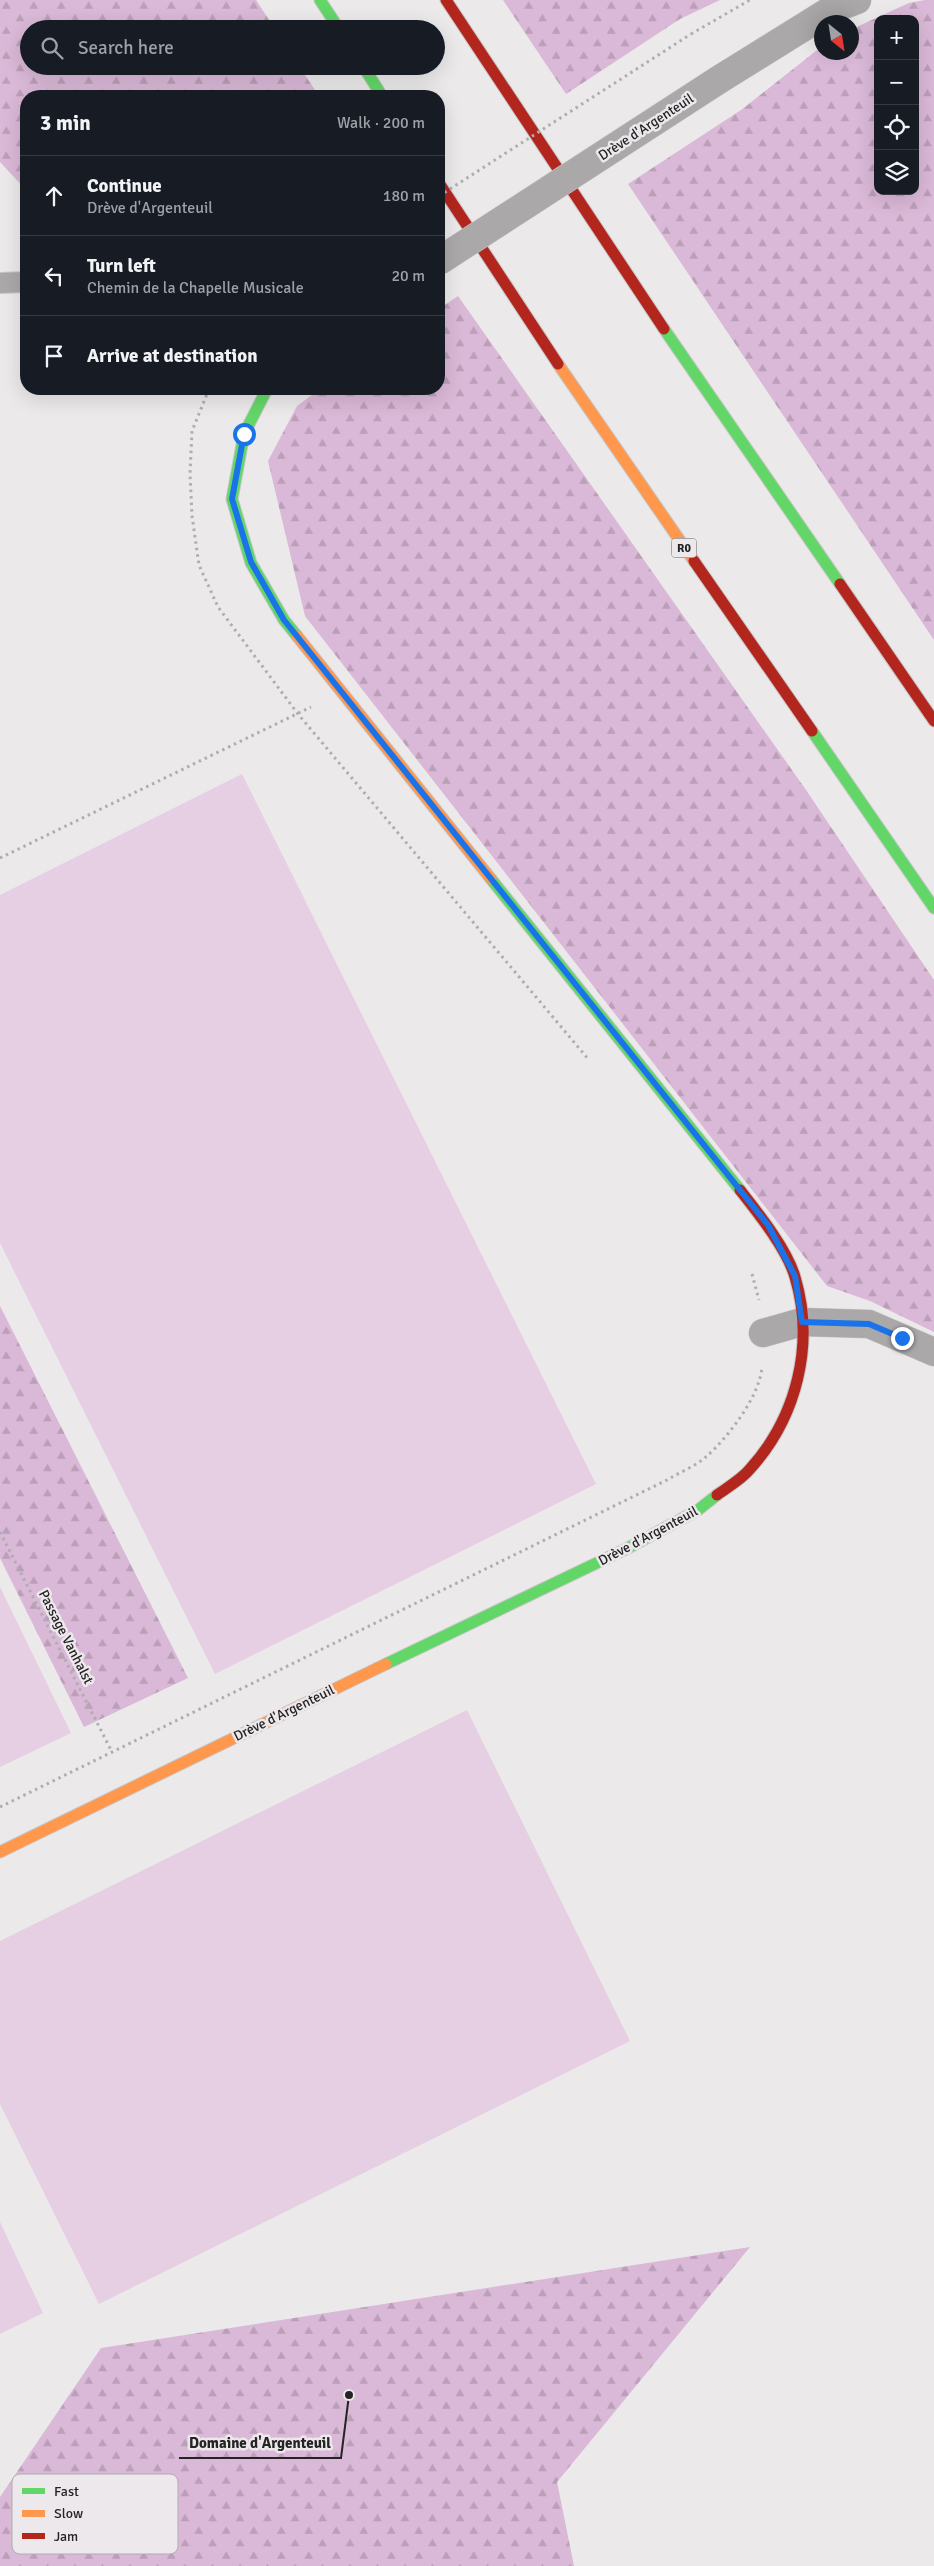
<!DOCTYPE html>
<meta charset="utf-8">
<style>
:root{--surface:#171b24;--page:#20242c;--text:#f1f3f6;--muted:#9ea1a6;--line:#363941}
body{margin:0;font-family:Signika,sans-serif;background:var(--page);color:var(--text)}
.controls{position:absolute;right:15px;top:15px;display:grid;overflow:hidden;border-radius:10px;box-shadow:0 5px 20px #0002}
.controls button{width:45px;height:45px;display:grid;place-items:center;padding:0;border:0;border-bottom:1px solid var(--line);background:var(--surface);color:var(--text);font:25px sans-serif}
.compass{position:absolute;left:814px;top:15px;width:45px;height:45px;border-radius:50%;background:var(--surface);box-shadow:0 5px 20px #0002;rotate:150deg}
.stop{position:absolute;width:15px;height:15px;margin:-11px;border:4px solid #1a73e8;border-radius:50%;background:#fff}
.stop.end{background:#1a73e8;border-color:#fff;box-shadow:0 1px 5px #0008}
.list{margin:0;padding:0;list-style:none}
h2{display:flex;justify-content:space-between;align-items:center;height:65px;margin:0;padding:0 20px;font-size:21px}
h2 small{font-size:16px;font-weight:400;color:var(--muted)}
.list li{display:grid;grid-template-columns:32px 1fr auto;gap:15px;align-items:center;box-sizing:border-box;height:80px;padding:0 20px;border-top:1px solid var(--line)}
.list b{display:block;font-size:19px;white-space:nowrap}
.list p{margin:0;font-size:16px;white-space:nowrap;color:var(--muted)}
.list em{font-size:16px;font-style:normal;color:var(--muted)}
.icon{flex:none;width:28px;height:28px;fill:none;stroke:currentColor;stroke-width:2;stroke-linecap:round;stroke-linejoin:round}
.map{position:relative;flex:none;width:934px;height:2566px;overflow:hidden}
.search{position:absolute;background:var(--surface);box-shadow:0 5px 20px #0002;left:20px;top:20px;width:425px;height:55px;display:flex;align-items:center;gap:12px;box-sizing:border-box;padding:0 18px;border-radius:28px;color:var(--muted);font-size:19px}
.panel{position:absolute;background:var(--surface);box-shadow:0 5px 20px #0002;left:20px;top:90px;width:425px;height:305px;border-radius:20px}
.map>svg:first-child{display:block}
.grass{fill:#e6cfe2}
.forest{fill:url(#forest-firs);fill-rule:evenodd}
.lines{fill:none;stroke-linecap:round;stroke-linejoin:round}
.lane-casing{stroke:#c7c6c7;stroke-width:22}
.street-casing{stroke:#c7c6c7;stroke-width:29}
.fast-casing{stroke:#c7c6c7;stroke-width:13}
.slow-casing{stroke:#c7c6c7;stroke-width:13}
.jam-casing{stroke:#c7c6c7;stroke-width:13}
.path{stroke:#aeaeae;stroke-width:3;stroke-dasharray:2.5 4;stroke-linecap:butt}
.lane{stroke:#aaa8a9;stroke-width:20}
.street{stroke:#aaa8a9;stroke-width:28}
.fast{stroke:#63d668;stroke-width:11}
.slow{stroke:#ff974d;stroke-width:11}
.jam{stroke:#b3261e;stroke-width:11}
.street-bridge-casing{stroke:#c7c6c7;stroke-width:29;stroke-linecap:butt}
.path-bridge{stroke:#aeaeae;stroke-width:3;stroke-dasharray:2.5 4;stroke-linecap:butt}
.street-bridge{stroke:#aaa8a9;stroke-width:28}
.route{stroke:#1a73e8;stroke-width:6}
.labels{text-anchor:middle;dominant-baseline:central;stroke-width:5;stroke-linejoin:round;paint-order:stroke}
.shield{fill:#ece8eb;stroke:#615f60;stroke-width:1}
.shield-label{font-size:12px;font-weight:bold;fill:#252425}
.street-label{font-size:14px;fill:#252425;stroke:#ece8eb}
.key{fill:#ece8eb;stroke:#b0adb0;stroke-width:1}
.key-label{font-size:14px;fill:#252425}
.leader{fill:none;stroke:#252425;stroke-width:2}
.callout-dot{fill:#252425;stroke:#ece8eb;stroke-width:2}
.callout-label{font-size:15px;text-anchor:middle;font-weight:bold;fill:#252425;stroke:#ece8eb;stroke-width:5;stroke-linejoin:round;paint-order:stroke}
</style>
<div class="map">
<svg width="934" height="2566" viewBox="0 0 934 2566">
<defs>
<pattern id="forest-firs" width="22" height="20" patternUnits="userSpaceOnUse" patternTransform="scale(1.25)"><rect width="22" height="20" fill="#dab8d7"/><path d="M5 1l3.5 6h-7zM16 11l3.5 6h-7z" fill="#bb9eb8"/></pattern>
</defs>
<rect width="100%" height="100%" fill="#ebe9ea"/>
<g class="grass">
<path d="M242 774 596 1484 215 1674 0 1243V895Z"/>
<path d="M0 1587 71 1733 0 1767Z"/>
<path d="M467 1710 630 2041 99 2304 0 2104V1941Z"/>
<path d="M0 2222 43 2313 0 2334Z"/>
</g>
<g class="forest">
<path d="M0 0H256L275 29H29V66H299L319 96H26V190L0 162Z"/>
<path d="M503 0H720L680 19 566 94Z"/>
<path d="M925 0H934V640L628 184 741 110 821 47 822 52H852V29L909 3ZM878 19H915V191H878Z"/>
<path d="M458 296 806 790 934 980V1332L870 1301 827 1286 305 616 268 461 297 406 320 389H439V309Z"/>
<path d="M0 1306 188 1678 84 1727 0 1558Z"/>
<path d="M750 2247 557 2482 574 2566H0V2497L101 2348Z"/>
</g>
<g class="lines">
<g class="lane-casing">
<path id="lane" d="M0 283 26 282"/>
</g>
<g class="street-casing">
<g id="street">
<path d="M720 79 831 10 857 0"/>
<path d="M763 1333 802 1322 869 1324 934 1352"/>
</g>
</g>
<g class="fast-casing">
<g id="fast">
<path d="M320 0 339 29"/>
<path d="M363 66 382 96"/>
<path d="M664 329 840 584"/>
<path d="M267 389 244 434 232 499 251 563 284 620 297 636"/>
<path d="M812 731 934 908"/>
<path d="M491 879 740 1190"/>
<path d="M386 1664 628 1548 698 1510 717 1495"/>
</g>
</g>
<g class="slow-casing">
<g id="slow">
<path d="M558 364 694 561"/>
<path d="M297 636 491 879"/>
<path d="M0 1852 386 1664"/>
</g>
</g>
<g class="jam-casing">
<g id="jam">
<path d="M446 0 664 329"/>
<path d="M439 183 558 364"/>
<path d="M694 561 812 731"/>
<path d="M840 584 934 721"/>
<path d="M717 1495C728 1487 742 1479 750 1469 797 1417 815 1344 795 1277 787 1249 758 1213 740 1190"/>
</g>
</g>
<g class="path">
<path d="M691 34 750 0"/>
<path d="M209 389 192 431 190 474 192 516 199 565 218 607 298 714 589 1060"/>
<path d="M0 858 311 707"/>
<path d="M752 1274 759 1300"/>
<path d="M0 1532 112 1752"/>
<path d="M0 1807 667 1480C680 1472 696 1466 707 1456 729 1436 760 1396 762 1366"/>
</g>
<use href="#lane" class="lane"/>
<use href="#street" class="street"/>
<use href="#fast" class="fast"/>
<use href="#slow" class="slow"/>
<use href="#jam" class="jam"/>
<g class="street-bridge-casing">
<path id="street-bridge" d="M439 261 720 79"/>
</g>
<path class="path-bridge" d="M439 196 691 34"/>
<use href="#street-bridge" class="street-bridge"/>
</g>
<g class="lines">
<path class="route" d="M244 434 232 499 251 562 284 620 768 1225 795 1276 802 1322 869 1324 902 1338"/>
</g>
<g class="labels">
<rect class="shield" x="671.5" y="538.5" width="25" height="19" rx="4"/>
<g class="shield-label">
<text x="684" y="548">R0</text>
</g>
<g class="street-label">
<text transform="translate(646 127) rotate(-33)">Drève d'Argenteuil</text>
<text transform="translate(648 1536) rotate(-28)">Drève d'Argenteuil</text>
<text transform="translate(66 1637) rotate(63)">Passage Vanhalst</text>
<text transform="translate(284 1713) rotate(-26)">Drève d'Argenteuil</text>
</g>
</g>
<rect x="12" y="2474" width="166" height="80" rx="8" class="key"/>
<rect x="22" y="2488" width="23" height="6" fill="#63d668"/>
<rect x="22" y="2510" width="23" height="7" fill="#ff974d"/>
<rect x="22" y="2533" width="23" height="6" fill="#b3261e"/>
<g class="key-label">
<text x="54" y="2496">Fast</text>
<text x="54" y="2518">Slow</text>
<text x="54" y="2541">Jam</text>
</g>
<path class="leader" d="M349 2395L341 2458H179"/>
<circle class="callout-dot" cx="349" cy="2395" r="5"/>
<g class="callout-label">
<text x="260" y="2448">Domaine d'Argenteuil</text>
</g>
</svg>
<div class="controls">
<button>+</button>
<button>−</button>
<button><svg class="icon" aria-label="locate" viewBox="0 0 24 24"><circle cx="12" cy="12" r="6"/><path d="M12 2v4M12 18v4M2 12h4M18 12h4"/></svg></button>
<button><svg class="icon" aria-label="layers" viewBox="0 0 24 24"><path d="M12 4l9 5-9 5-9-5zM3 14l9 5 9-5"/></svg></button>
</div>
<svg class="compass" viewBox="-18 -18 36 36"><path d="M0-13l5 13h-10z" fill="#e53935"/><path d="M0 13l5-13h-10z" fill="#9ea1a6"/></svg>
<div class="stop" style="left:244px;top:434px"></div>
<div class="stop end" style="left:902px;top:1338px"></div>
<div class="search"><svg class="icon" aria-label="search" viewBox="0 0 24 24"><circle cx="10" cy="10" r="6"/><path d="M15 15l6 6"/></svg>Search here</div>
<section class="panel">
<h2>3 min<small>Walk · 200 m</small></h2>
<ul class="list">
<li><svg class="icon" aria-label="ahead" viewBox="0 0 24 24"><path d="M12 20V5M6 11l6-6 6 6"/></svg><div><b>Continue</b><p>Drève d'Argenteuil</p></div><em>180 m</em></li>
<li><svg class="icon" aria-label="left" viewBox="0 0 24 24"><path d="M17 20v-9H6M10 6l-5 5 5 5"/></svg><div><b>Turn left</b><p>Chemin de la Chapelle Musicale</p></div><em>20 m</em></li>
<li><svg class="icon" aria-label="arrive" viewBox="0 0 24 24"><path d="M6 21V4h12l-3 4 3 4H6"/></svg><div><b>Arrive at destination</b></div></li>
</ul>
</section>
</div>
